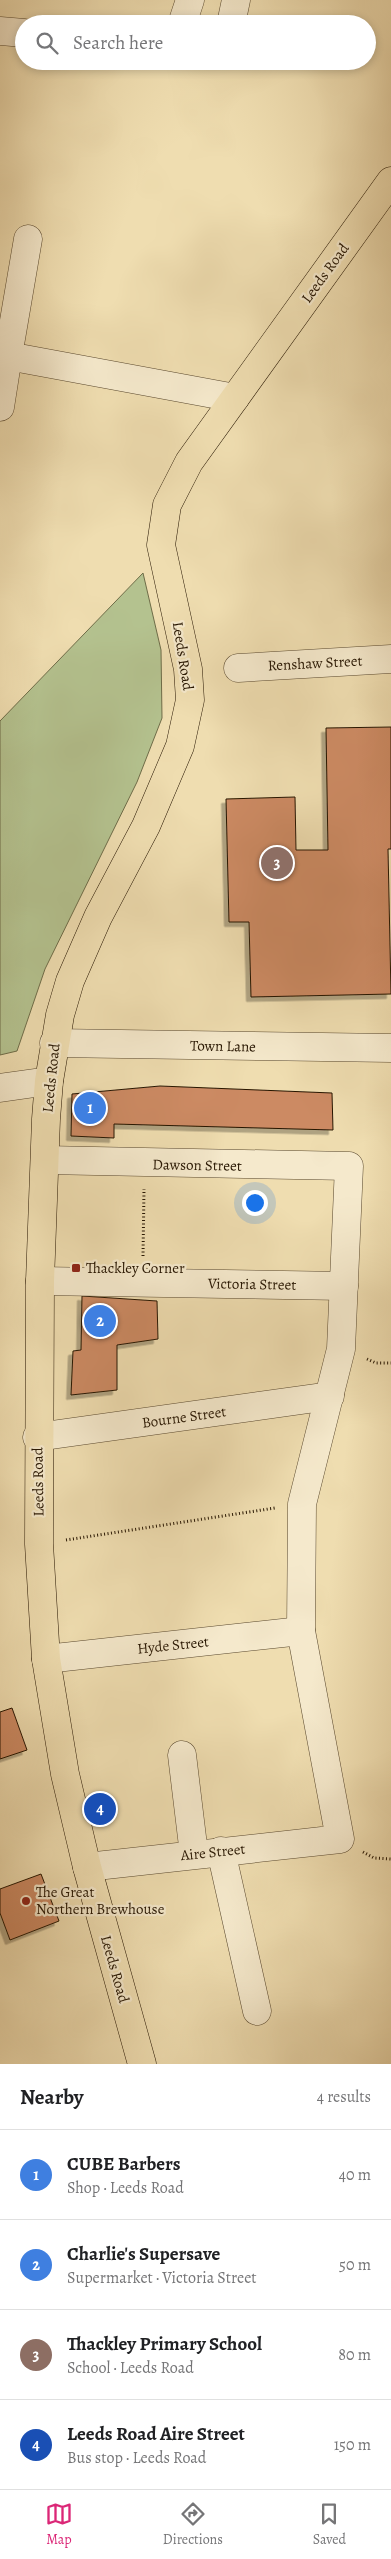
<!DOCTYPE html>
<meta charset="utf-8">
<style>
:root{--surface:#fff;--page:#f2f2f2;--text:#202124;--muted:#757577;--line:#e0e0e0;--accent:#db2777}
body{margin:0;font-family:Alegreya,serif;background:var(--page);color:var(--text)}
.you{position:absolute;left:254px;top:1202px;width:18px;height:18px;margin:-12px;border:4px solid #fff;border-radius:50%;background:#1a73e8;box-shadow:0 0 0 8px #1a73e833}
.badge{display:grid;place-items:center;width:32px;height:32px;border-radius:50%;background:var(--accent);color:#fff;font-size:16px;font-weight:700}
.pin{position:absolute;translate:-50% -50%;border:2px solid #fff;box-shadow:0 1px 5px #0006}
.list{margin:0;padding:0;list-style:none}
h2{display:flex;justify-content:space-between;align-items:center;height:65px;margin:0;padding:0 20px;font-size:21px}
h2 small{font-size:16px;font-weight:400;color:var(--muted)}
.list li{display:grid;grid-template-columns:32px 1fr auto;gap:15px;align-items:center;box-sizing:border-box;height:90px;padding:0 20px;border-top:1px solid var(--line)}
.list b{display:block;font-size:19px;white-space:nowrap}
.list p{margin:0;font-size:16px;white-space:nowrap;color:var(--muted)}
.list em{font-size:16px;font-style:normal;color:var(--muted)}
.icon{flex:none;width:28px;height:28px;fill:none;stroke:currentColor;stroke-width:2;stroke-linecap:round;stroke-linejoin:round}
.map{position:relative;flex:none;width:391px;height:2064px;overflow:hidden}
.search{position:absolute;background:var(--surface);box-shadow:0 2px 8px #0003;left:15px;right:15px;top:15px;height:55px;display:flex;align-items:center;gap:12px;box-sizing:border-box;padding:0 18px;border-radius:28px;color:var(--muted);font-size:19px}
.sheet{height:425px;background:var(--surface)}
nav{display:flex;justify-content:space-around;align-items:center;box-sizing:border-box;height:70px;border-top:1px solid var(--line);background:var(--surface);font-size:14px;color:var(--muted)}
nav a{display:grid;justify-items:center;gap:2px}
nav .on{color:var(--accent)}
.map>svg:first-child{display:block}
.green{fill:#b4c28f;stroke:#6e6c48}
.building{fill:#cc8a63;stroke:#271602;filter:url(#shadow)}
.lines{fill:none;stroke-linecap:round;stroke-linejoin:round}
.minor-casing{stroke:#59482e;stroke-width:29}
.major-casing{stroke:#271602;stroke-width:29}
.path{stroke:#271602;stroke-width:3;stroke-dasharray:1 2.5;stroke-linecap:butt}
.minor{stroke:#f5e9cc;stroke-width:28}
.major{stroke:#efddb0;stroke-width:28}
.poi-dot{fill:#8f2418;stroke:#f5e9cc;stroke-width:2}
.labels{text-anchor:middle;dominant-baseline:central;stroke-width:4.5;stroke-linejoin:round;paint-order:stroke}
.street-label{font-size:15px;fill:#271602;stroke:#f5e9cc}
.poi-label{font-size:15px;fill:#271602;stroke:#f5e9cc;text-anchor:start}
</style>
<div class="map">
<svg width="391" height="2064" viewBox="0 0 391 2064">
<defs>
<filter id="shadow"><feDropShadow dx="-4.5" dy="4.5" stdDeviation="0" flood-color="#0004"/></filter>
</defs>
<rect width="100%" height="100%" fill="#efddb0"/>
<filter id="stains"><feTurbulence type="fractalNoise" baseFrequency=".004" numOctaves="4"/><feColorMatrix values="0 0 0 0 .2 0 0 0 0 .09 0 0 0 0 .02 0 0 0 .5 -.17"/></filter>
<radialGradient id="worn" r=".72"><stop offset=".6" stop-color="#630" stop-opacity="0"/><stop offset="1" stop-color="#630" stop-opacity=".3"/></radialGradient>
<path class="green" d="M143 573 161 650 162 718 137 782 45 969 17 1051 0 1055V721Z"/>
<g class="building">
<path d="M391 727V849H388L391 994 251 997 249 922H229L226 799 295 797 296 850H328L326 728Z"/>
<path d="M160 1086 332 1093 333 1130 114 1124V1138L71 1136 72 1094Z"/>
<path d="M82 1296 157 1301 158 1339 117 1345V1390L71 1395 73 1351 81 1350Z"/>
<path d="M12 1708 27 1750 0 1759V1712Z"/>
<path d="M41 1874 59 1921 10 1940 0 1913V1889Z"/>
</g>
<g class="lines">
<g class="minor-casing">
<g id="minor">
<path d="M182 24 190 0"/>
<path d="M231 24 236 0"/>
<path d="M0 31 24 33"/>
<path d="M28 239 8 356 235 398"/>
<path d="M0 407 8 356"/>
<path d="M238 668 391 659"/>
<path d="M54 1043 391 1048"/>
<path d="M0 1088 49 1081"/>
<path d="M45 1160 349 1166 341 1349 302 1504 301 1631 340 1839 87 1867"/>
<path d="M40 1281 344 1286"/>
<path d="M37 1437 330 1396"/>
<path d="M46 1659 301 1631"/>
<path d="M182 1755 194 1854"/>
<path d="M221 1851 257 2011"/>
</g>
</g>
<g class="major-casing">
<path id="major" d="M142 2064 87 1867 65 1774 46 1659 39 1544 40 1281 46 1119 49 1081 60 1015 70 981 98 917 146 826 180 746 190 700 188 669 161 545 167 505 189 462 391 181"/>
</g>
<g class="path">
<path d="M143 1256 144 1189"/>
<path d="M367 1359 376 1363H391"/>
<path d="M66 1540 275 1508"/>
<path d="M363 1852 374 1858 391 1859"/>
</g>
<use href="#minor" class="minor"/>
<use href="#major" class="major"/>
</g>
<g class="poi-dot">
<rect x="71" y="1263" width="10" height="10" rx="2.5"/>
<circle cx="26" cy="1901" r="5"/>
</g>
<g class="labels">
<g class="street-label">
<text transform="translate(325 273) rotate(-54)">Leeds Road</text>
<text transform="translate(183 656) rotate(81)">Leeds Road</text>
<text transform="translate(315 663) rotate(-3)">Renshaw Street</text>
<text transform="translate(223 1046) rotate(1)">Town Lane</text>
<text transform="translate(51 1078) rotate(-84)">Leeds Road</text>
<text transform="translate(197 1165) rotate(1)">Dawson Street</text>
<text transform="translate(252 1284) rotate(1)">Victoria Street</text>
<text transform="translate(184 1417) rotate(-8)">Bourne Street</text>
<text transform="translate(38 1482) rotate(-91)">Leeds Road</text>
<text transform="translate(173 1645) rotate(-6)">Hyde Street</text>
<text transform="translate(213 1852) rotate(-6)">Aire Street</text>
<text transform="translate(115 1969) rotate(74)">Leeds Road</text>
</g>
<g class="poi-label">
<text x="86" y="1268">Thackley Corner</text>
<text x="36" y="1892">The Great<tspan x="36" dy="17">Northern Brewhouse</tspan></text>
</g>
</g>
<rect width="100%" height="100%" filter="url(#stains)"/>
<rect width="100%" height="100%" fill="url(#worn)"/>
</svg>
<div class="you"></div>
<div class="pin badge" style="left:90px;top:1108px;background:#3f7fe0">1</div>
<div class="pin badge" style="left:100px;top:1321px;background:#3f7fe0">2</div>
<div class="pin badge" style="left:277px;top:863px;background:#8d6e63">3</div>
<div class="pin badge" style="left:100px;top:1809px;background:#1a4fb4">4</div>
<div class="search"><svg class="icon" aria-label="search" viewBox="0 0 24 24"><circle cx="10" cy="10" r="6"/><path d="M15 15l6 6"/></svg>Search here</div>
</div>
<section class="sheet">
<h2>Nearby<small>4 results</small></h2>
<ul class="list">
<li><span class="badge" style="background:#3f7fe0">1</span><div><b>CUBE Barbers</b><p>Shop · Leeds Road</p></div><em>40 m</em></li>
<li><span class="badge" style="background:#3f7fe0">2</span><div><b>Charlie's Supersave</b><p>Supermarket · Victoria Street</p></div><em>50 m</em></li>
<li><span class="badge" style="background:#8d6e63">3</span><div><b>Thackley Primary School</b><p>School · Leeds Road</p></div><em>80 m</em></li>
<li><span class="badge" style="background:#1a4fb4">4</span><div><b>Leeds Road Aire Street</b><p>Bus stop · Leeds Road</p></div><em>150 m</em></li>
</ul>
</section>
<nav>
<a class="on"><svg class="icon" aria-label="map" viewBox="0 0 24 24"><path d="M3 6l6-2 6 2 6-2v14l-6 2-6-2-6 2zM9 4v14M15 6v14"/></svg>Map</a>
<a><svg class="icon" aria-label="directions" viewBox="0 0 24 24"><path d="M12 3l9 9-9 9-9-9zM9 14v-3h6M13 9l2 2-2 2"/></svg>Directions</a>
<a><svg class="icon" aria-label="saved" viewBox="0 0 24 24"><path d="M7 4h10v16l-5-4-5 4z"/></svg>Saved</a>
</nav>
